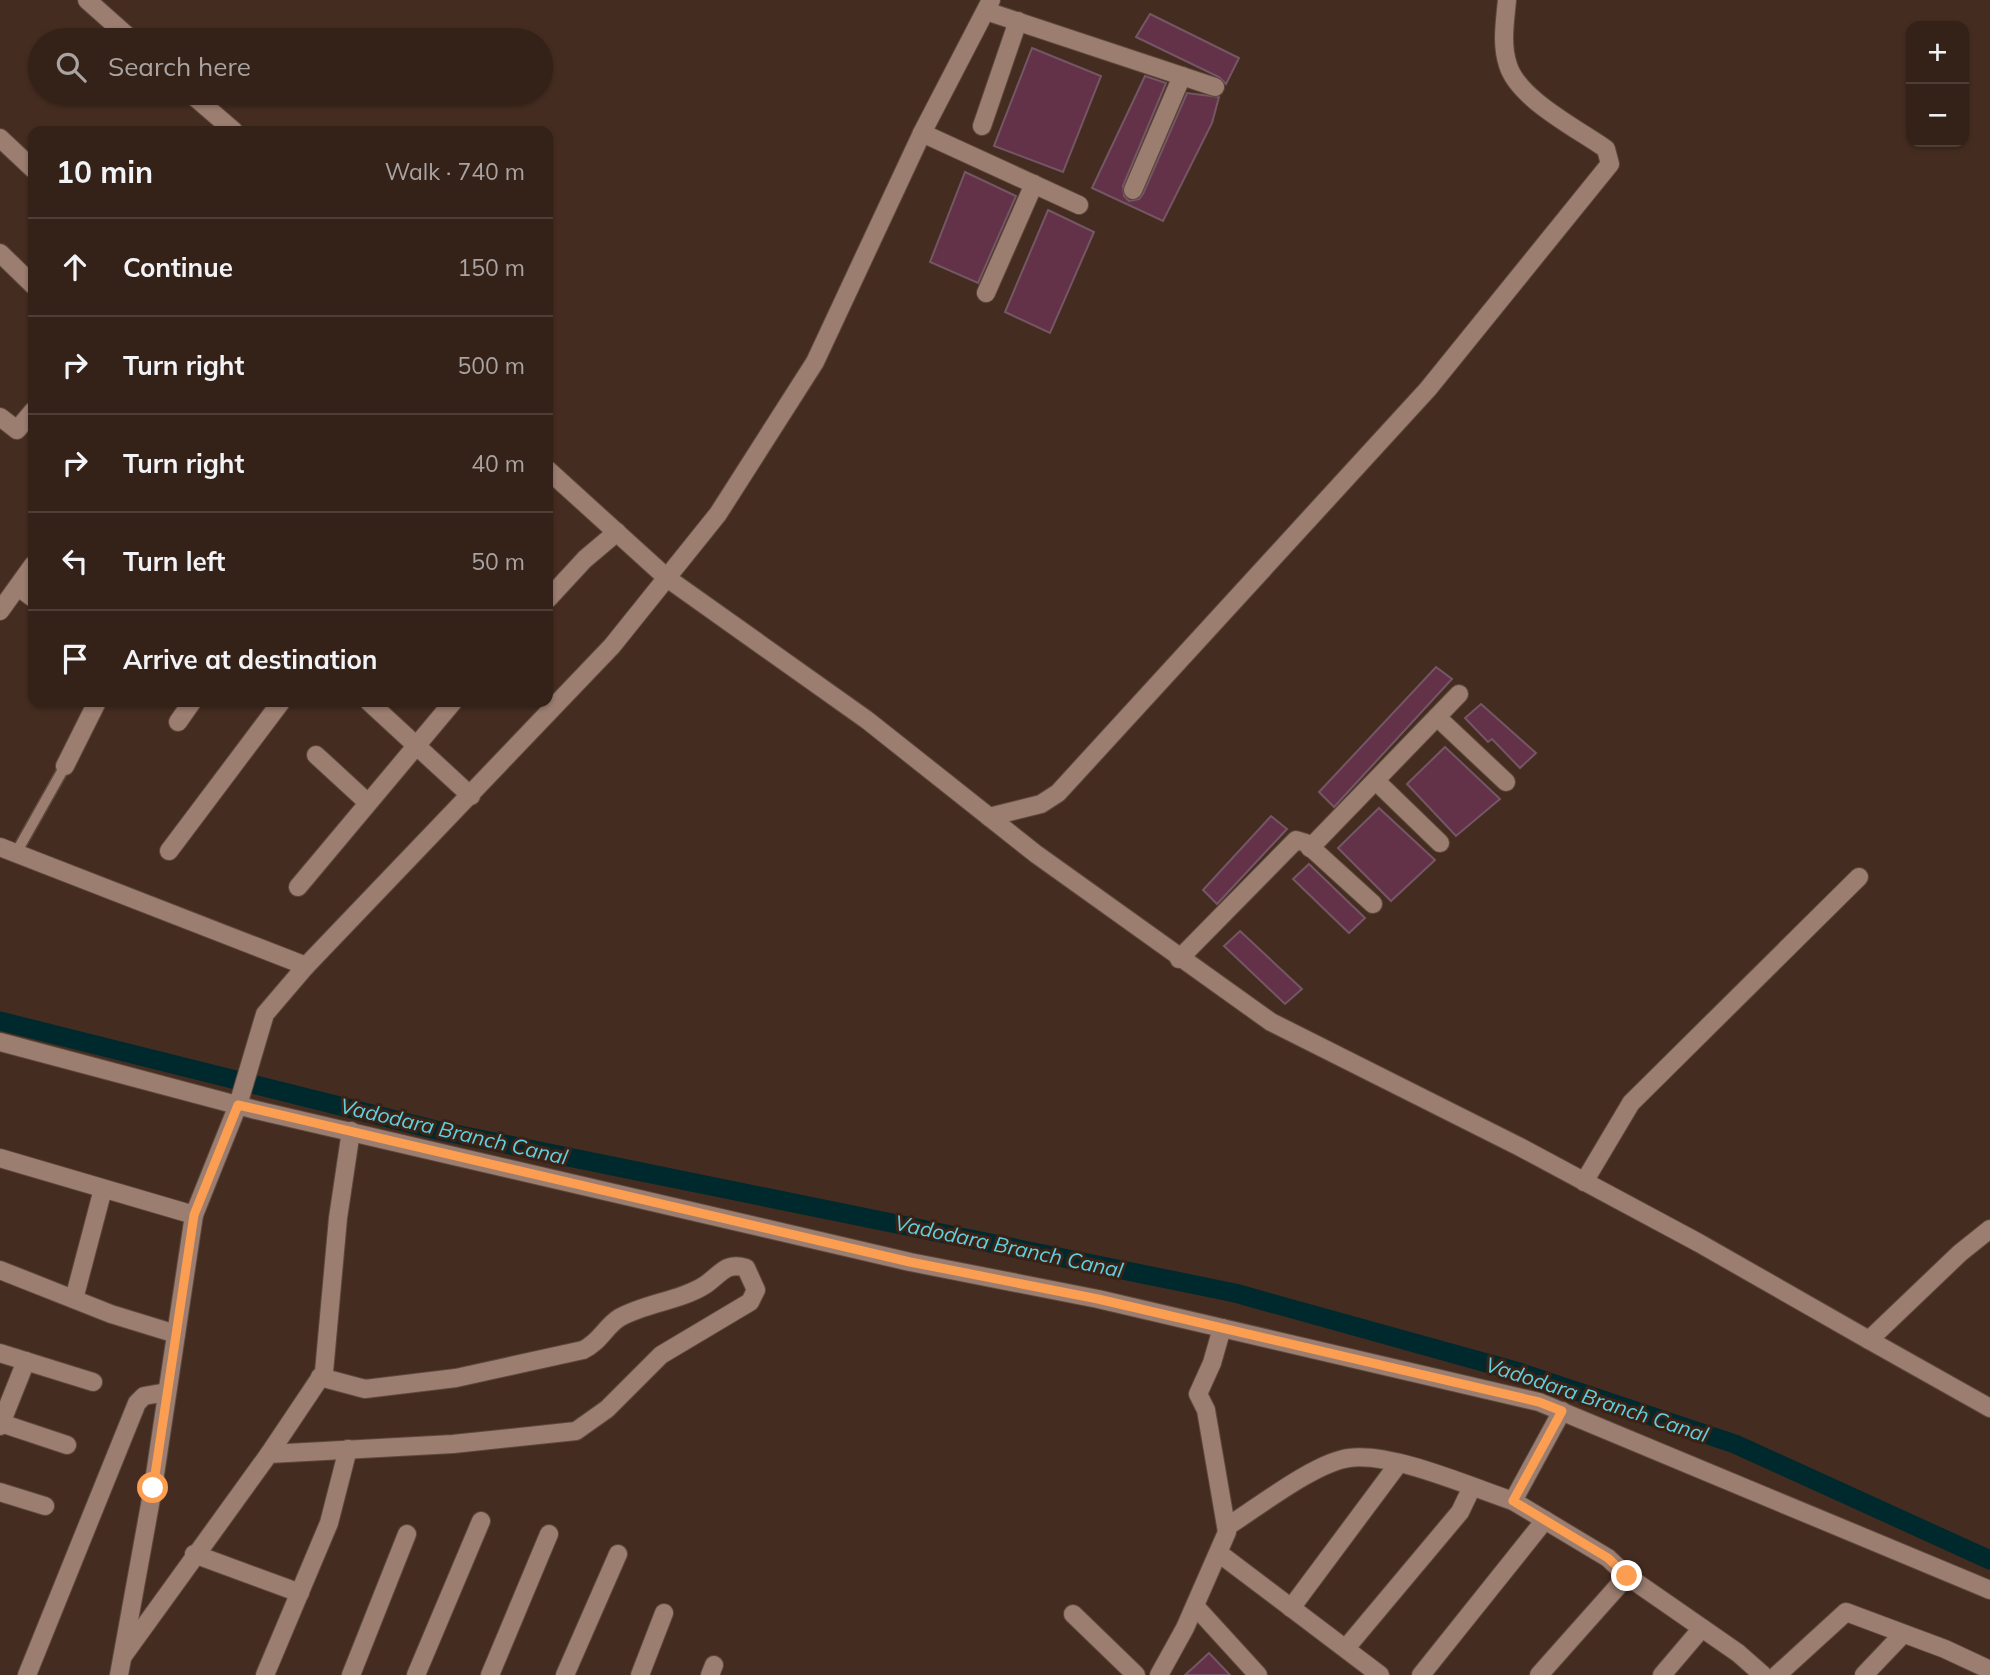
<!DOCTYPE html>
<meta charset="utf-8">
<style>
:root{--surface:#342118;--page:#3c2921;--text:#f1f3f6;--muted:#a9a3a2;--line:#4e3e37}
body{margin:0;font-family:Mulish,sans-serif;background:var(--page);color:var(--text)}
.controls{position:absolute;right:21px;top:21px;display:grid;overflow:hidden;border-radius:14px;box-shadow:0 2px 5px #0004}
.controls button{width:63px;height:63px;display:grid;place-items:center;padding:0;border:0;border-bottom:2px solid var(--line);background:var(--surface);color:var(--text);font:35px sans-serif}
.stop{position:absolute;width:21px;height:21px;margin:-16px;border:5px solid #fc9e52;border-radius:50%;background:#fff}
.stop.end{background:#fc9e52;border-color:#fff;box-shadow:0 2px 7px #0008}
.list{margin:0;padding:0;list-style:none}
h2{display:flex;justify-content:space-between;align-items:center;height:91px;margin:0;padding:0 28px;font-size:30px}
h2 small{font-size:23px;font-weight:400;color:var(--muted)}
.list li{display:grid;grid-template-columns:46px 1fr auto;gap:21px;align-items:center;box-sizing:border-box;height:98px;padding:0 28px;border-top:2px solid var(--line)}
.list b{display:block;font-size:26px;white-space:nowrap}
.list em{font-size:23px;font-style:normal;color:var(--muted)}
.icon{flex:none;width:38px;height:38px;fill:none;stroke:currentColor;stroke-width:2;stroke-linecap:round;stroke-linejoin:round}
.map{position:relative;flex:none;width:1990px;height:1675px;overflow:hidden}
.search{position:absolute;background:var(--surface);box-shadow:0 2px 5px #0004;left:28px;top:28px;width:525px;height:77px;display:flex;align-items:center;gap:18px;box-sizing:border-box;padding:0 24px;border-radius:38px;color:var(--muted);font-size:26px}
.panel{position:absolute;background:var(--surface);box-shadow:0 2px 5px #0004;left:28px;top:126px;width:525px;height:581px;border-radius:14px}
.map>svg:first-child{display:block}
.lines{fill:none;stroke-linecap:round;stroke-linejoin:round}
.canal{stroke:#00292d;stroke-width:19}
.building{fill:#633249;stroke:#745764;stroke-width:2}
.service-casing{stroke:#5e493e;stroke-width:13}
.minor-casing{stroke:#5e493e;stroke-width:20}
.tertiary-casing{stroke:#5e493e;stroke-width:20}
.service{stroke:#9c7e70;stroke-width:10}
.minor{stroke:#9c7e70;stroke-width:18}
.tertiary{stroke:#9c7e70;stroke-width:18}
.route{stroke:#fc9e52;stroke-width:9}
.labels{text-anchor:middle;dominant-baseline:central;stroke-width:6;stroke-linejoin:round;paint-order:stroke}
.water-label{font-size:21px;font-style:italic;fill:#5dd1e0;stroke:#3a2216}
</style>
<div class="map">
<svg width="1990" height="1675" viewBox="0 0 1990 1675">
<rect width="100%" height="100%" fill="#452c20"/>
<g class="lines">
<path class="canal" d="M0 1021 436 1130 1235 1293 1519 1372 1735 1444 1990 1560"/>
</g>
<g class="building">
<path d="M1150 14 1239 58 1226 84 1219 77 1136 37Z"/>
<path d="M1032 48 1101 76 1063 172 994 146Z"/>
<path d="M1145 76 1166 83 1123 186 1124 196 1129 201 1139 199 1143 194 1187 93 1219 97 1212 123 1163 221 1092 188Z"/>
<path d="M965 172 1016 196 978 283 930 262Z"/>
<path d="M1048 210 1094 232 1050 333 1005 312Z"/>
<path d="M1436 667 1452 679 1334 807 1319 792Z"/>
<path d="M1481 704 1536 753 1520 768 1492 739 1488 742 1465 718Z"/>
<path d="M1445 747 1500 799 1456 836 1407 784Z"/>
<path d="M1379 808 1435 860 1391 901 1338 848Z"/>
<path d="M1271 816 1287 829 1217 904 1203 890Z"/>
<path d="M1309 864 1365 918 1349 933 1293 879Z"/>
<path d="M1240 931 1302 989 1285 1004 1224 946Z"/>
<path d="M1209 1653 1230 1675H1185L1195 1666Z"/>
</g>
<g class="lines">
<g class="service-casing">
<path id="service" d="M16 853 65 766"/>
</g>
<g class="minor-casing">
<g id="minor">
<path d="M87 0 132 40"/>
<path d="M986 11 1215 87"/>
<path d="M190 93 234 131"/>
<path d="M982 126 1018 21"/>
<path d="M922 133 1079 205"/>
<path d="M0 138 33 169"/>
<path d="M1133 190 1182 76"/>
<path d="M0 253 33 285"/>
<path d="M986 293 1034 184"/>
<path d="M0 417 17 430 33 411"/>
<path d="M548 470 667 578 867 720 1036 854 1271 1022 1520 1147 1699 1243 1869 1340 1960 1253 1990 1229"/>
<path d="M18 587 33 598"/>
<path d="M548 599 585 559 617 532"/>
<path d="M0 611 33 565"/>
<path d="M369 702 471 796"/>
<path d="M1437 717 1506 782"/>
<path d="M178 722 192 702"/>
<path d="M316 755 367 802"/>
<path d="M65 766 97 702"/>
<path d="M1376 781 1440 843"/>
<path d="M989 817 1041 804 1058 793 1428 389 1610 164 1606 149C1578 129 1518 99 1508 65 1501 44 1505 22 1507 0"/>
<path d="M0 847 306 966"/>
<path d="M1310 848 1459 694"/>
<path d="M169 851 281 702"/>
<path d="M298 887 453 702"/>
<path d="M1179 959 1296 840 1306 843 1373 904"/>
<path d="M0 1042 256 1110 910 1262 1098 1299 1539 1402 1990 1590"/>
<path d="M0 1158 194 1215"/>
<path d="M1584 1182 1631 1103 1859 877"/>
<path d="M0 1270 111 1314 176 1334"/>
<path d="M74 1299 103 1189"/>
<path d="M1869 1340 1990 1408"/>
<path d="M0 1353 93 1382"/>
<path d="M1 1423 67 1445"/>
<path d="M0 1426 26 1361"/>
<path d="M269 1454 324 1372 338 1218 351 1131"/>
<path d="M0 1492 45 1506"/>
<path d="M1513 1501 1608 1558 1627 1576 1738 1653 1763 1675"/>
<path d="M1228 1526C1258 1507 1316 1462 1349 1458 1392 1452 1471 1487 1513 1501L1562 1411"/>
<path d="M194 1554 300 1593"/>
<path d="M1220 1554 1380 1675"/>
<path d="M1195 1606 1258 1675"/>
<path d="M1291 1608 1399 1463"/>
<path d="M1073 1614 1136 1675"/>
<path d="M1346 1648 1460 1512 1472 1487"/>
<path d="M123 1656 269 1454 453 1444 576 1431 607 1409 661 1355 750 1302 756 1290 746 1268C726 1261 720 1275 705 1285 680 1301 645 1303 619 1318 605 1327 600 1342 583 1350L456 1378 365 1389 320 1377"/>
<path d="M27 1675 137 1403 144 1396 167 1392"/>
<path d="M265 1675 329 1523 348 1449"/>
<path d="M351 1675 407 1534"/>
<path d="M416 1675 481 1521"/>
<path d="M490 1675 549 1534"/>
<path d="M565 1675 618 1554"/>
<path d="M640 1675 664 1613"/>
<path d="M710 1675 714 1665"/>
<path d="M1159 1675 1185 1628 1227 1532 1206 1410 1198 1394 1212 1363 1222 1328"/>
<path d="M1421 1675 1545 1520"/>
<path d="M1539 1675 1627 1576"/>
<path d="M1662 1675 1702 1628"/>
<path d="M1777 1675 1846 1612 1945 1649 1990 1670"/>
<path d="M1864 1675 1903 1634"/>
</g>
</g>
<g class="tertiary-casing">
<path id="tertiary" d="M119 1675 153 1488 194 1215 238 1105 265 1014 306 966 612 646 718 514 815 362 922 133 991 0"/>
</g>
<use href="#service" class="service"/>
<use href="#minor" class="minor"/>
<use href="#tertiary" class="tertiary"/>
</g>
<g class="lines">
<path class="route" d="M153 1488 194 1215 238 1105 910 1262 1098 1299 1539 1402 1562 1411 1513 1501 1608 1558 1627 1576"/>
</g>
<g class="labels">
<g class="water-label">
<text transform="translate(454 1131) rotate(13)">Vadodara Branch Canal</text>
<text transform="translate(1009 1246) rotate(12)">Vadodara Branch Canal</text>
<text transform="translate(1597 1399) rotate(18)">Vadodara Branch Canal</text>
</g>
</g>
</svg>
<div class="controls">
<button>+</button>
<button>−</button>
</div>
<div class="stop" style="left:153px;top:1488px"></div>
<div class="stop end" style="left:1627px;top:1576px"></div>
<div class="search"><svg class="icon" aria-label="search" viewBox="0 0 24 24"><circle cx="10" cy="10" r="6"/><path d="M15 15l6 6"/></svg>Search here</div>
<section class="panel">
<h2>10 min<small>Walk · 740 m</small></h2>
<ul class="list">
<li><svg class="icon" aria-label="ahead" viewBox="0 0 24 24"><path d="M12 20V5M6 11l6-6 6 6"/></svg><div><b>Continue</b></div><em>150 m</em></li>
<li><svg class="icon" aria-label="right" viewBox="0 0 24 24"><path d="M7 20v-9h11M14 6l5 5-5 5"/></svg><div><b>Turn right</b></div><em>500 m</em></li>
<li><svg class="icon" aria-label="right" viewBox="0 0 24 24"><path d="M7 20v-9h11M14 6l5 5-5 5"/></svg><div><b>Turn right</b></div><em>40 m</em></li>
<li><svg class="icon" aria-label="left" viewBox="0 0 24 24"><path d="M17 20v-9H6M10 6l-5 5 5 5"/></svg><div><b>Turn left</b></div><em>50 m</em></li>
<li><svg class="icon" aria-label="arrive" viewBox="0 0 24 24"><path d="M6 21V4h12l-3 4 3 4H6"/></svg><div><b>Arrive at destination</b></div></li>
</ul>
</section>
</div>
